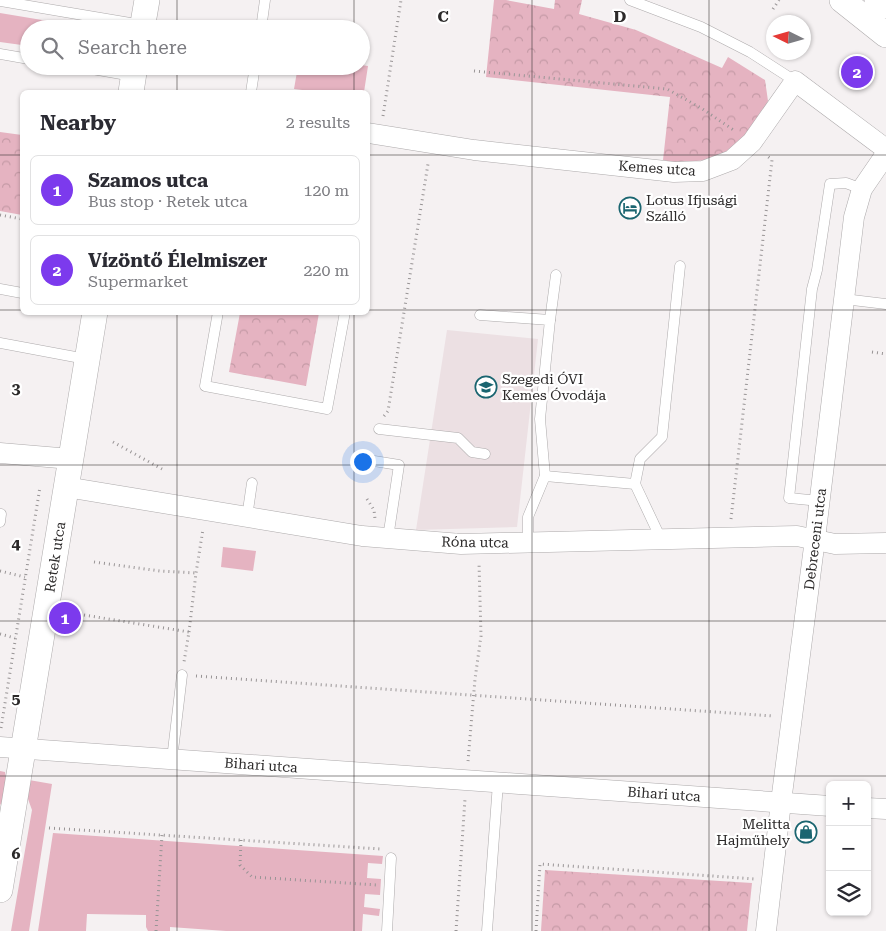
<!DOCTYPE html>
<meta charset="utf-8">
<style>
:root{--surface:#fff;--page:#f7f7f7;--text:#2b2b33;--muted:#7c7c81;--line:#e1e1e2;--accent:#7c3aed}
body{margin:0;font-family:"Roboto Serif",serif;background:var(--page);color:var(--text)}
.controls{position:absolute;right:15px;bottom:15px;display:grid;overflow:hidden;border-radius:8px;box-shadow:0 1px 4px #0004}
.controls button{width:45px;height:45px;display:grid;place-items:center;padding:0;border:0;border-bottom:1px solid var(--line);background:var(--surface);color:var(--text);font:25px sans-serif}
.compass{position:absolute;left:766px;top:15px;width:45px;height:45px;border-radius:50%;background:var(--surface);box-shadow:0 1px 4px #0004;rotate:275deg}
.you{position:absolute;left:362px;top:461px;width:18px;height:18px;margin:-12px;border:4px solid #fff;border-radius:50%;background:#1a73e8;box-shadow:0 0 0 8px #1a73e833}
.badge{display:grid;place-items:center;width:32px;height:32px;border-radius:50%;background:var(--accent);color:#fff;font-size:16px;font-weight:700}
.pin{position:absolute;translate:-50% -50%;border:2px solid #fff;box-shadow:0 1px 5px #0006}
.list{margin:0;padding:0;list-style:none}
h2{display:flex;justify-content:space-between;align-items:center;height:65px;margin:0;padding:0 20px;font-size:21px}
h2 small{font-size:16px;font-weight:400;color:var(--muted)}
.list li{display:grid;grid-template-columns:32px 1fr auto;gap:15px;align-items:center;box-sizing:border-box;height:70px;margin:0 10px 10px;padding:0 10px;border:1px solid var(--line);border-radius:8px}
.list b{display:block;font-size:19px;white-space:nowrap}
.list p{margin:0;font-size:16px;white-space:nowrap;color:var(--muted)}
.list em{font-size:16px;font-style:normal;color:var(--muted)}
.icon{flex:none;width:28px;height:28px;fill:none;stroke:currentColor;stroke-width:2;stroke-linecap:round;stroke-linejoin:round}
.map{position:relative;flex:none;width:886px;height:931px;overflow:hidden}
.search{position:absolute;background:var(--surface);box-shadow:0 1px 4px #0004;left:20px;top:20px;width:350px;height:55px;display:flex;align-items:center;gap:12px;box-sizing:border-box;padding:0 18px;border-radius:28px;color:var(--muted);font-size:19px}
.panel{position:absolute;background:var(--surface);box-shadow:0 1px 4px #0004;left:20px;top:90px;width:350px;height:225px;border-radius:8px}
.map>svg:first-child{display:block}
.built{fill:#ece0e3}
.grass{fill:#e5b3c1}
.park{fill:url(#park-crowns)}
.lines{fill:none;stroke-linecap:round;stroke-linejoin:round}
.service-casing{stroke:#adaaab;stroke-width:11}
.minor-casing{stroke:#adaaab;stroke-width:21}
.tertiary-casing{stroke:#adaaab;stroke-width:26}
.path{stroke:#989495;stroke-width:3;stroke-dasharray:1 4;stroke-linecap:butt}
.service{stroke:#fff;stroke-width:10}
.minor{stroke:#fff;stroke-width:20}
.tertiary{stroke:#fff;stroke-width:25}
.grid{fill:none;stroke:#2c2a2a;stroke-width:1;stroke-opacity:0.55}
.labels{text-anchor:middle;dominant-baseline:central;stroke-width:4.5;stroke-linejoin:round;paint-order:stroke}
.street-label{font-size:14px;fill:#2c2a2a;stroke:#fff}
.poi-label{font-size:14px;fill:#2c2a2a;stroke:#fff;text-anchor:start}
.grid-label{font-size:16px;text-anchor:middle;font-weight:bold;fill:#2c2a2a;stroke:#fff;stroke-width:4.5;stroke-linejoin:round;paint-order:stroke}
</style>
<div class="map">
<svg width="886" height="931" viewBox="0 0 886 931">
<defs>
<pattern id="park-crowns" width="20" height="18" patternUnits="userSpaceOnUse" patternTransform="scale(1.25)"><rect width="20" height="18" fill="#e5b3c1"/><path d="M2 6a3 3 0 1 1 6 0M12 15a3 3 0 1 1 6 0" fill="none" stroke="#c59aa6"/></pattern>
</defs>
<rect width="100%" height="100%" fill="#f5f1f2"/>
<path class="built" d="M447 330 538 339 517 527 416 530Z"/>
<g class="grass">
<path d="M0 13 96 29H29V46L0 42Z"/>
<path d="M361 65 368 66 364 92H319L294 89 298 66H361Z"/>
<path d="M223 547 256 551 253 571 221 567Z"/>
<path d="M0 771 5 772C7 783 8 796 0 805Z"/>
<path d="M29 780 52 784 29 931H11L32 810 28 799Z"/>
<path d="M53 833 383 856 382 864 368 863 367 878 381 879 380 895 365 894 364 907 380 909 379 916 363 914 362 931H226L170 927V931H148L146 927V915L87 914 86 931H38Z"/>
</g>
<g class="park">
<path d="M494 0H506L554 9 555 0H582L579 14 636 30 722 68 728 57 765 80 768 101 755 125 736 145 714 159 688 162H672L663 160 670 97 486 77Z"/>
<path d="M0 132 22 135V215L0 211Z"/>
<path d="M240 313H319L306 386 229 372Z"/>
<path d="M545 870 752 883 747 931H541Z"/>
</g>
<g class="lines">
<g class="service-casing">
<g id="service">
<path d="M630 0 701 27 750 52 795 81"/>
<path d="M0 1 142 25"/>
<path d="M261 29 265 0"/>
<path d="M0 54 29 59"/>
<path d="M75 66 133 76"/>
<path d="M251 92 255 66"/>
<path d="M0 289 22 293"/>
<path d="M844 299 886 304"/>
<path d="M218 312 205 386 327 409 345 312"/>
<path d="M480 315 550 320 540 419 545 476"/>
<path d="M550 320 556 275"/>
<path d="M0 343 86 359"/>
<path d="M379 429 458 438 472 452 485 454"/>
<path d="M374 461 399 465 388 538"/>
<path d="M635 484 640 459 662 437 680 266"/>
<path d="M820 501 789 498 812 289 817 270 830 184 846 183 862 189"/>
<path d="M247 517 252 483"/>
<path d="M0 522 1 514"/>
<path d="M528 542V517L545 476 635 484 661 539"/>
<path d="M172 759 182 675"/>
<path d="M387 931 391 858"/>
<path d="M487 931 498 783"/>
</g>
</g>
<g class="minor-casing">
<g id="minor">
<path d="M368 133 474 150 674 172 703 171 732 160 752 142 795 81 886 149"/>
<path d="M0 453 71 459"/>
<path d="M66 487 362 536 461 544 797 536 835 544 886 543"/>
<path d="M0 747 830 806"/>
<path d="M867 808 886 809"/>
<path d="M766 931 781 802 815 539 854 217 862 189 886 154"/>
</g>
</g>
<g class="tertiary-casing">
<g id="tertiary">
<path d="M842 0 886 35"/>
<path d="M877 0 886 6"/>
<path d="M142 29 147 0"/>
<path d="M131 92 135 66"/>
<path d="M0 890 95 312"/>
</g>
</g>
<g class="path">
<path d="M773 9 779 0"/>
<path d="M474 71 667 89 701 108 735 131"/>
<path d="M383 116 401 0"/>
<path d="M0 215 22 219"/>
<path d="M872 352 886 354"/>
<path d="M384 416 388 411 428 164"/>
<path d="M113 442 162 469"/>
<path d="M367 499 374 510 375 519"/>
<path d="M731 519 772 160 766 155"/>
<path d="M94 562 160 571 196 573"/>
<path d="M0 571 25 577"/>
<path d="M84 615 189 632 184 662"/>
<path d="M189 632 196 573 203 529"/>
<path d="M0 634 15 638"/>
<path d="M196 676 773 716"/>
<path d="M1 728 40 487"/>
<path d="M468 761 475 679 481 636 479 563"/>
<path d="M49 828 381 849"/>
<path d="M241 840 240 865 252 877 377 885"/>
<path d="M156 931 162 835"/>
<path d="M456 931 465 799"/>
<path d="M536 931 540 864 755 879"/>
</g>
<use href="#service" class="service"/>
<use href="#minor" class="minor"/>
<use href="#tertiary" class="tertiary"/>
</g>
<path class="grid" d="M177 0V29M354 0V29M532 0V931M709 0V931M177 66V92M354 66V92M0 155H22M368 155H886M0 310H22M368 310H886M177 312V931M354 312V931M0 465H886M0 621H886M0 776H886"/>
<defs>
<g id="hotel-ring" transform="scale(1.125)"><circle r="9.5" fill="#fff" stroke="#1a6570" stroke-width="1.5"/><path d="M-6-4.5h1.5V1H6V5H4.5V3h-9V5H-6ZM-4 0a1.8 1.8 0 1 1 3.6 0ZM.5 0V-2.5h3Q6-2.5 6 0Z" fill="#1a6570"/></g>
<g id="school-ring" transform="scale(1.125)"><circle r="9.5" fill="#fff" stroke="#1a6570" stroke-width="1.5"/><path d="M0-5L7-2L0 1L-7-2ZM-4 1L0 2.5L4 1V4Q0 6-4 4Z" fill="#1a6570"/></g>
<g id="shop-ring" transform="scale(1.125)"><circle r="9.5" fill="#fff" stroke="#1a6570" stroke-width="1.5"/><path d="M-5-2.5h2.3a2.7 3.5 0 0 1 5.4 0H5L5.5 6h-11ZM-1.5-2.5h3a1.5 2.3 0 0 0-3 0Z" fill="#1a6570"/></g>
</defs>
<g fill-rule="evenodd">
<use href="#hotel-ring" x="630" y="208"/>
<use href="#school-ring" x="486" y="387"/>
<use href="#shop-ring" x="806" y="832"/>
</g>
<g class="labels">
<g class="street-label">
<text transform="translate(657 168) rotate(4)">Kemes utca</text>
<text transform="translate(815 539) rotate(-83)">Debreceni utca</text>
<text transform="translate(475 542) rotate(1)">Róna utca</text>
<text transform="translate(55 557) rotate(-81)">Retek utca</text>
<text transform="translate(261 765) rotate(4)">Bihari utca</text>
<text transform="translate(664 794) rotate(4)">Bihari utca</text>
</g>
<g class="poi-label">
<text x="646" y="200">Lotus Ifjusági<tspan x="646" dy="16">Szálló</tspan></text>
<text x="502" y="379">Szegedi ÓVI<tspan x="502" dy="16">Kemes Óvodája</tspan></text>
<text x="790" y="824" text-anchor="end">Melitta<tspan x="790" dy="16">Hajműhely</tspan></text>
</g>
</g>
<g class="grid-label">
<text x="443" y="22">C</text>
<text x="620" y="22">D</text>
<text x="16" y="394">3</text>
<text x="16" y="549">4</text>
<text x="16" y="704">5</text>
<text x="16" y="859">6</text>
</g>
</svg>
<div class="controls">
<button>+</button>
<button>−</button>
<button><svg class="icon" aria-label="layers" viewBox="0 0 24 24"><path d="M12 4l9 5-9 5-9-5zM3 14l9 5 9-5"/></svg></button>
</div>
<svg class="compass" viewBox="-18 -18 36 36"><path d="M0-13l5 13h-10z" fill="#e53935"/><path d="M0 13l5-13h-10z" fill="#7c7c81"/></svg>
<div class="you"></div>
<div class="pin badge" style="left:65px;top:618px">1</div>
<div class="pin badge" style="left:857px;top:72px">2</div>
<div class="search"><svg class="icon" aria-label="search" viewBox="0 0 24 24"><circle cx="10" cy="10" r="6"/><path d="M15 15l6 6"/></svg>Search here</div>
<section class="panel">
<h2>Nearby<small>2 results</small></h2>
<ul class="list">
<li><span class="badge">1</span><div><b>Szamos utca</b><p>Bus stop · Retek utca</p></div><em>120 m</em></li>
<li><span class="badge">2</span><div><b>Vízöntő Élelmiszer</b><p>Supermarket</p></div><em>220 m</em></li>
</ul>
</section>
</div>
